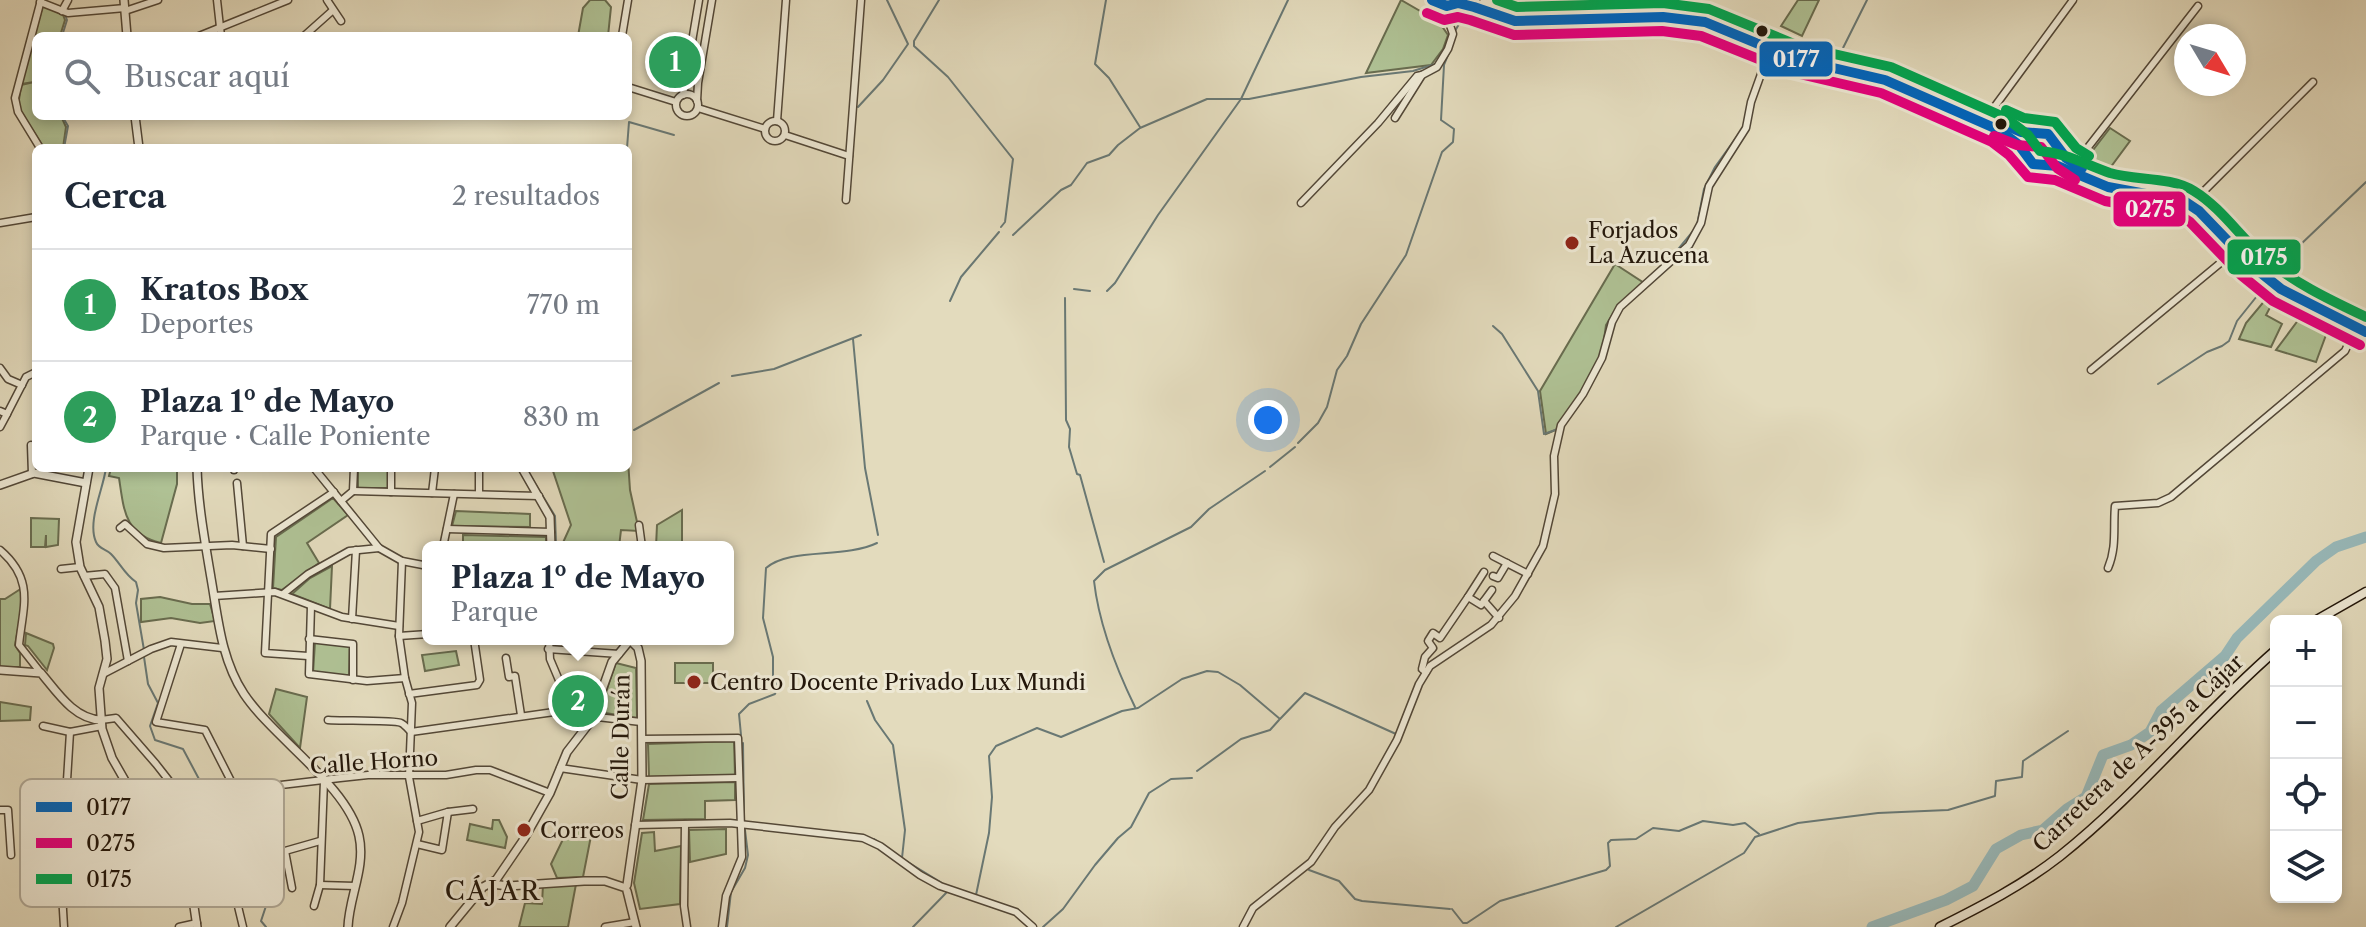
<!DOCTYPE html>
<html lang="es">
<meta charset="utf-8">
<style>
:root{--surface:#fff;--page:#f2f2f3;--text:#1f2937;--muted:#747a83;--line:#e0e1e3;--accent:#8f2418}
body{margin:0;font-family:"Libre Caslon Text",serif;background:var(--page);color:var(--text)}
.controls{position:absolute;right:24px;bottom:24px;display:grid;overflow:hidden;border-radius:12px;box-shadow:0 4px 12px #0003}
.controls button{width:72px;height:72px;display:grid;place-items:center;padding:0;border:0;border-bottom:2px solid var(--line);background:var(--surface);color:var(--text);font:40px sans-serif}
.compass{position:absolute;left:2174px;top:24px;width:72px;height:72px;border-radius:50%;background:var(--surface);box-shadow:0 4px 12px #0003;rotate:128deg}
.you{position:absolute;left:1268px;top:420px;width:28px;height:28px;margin:-20px;border:6px solid #fff;border-radius:50%;background:#1a73e8;box-shadow:0 0 0 12px #1a73e833}
.badge{display:grid;place-items:center;width:52px;height:52px;border-radius:50%;background:var(--accent);color:#fff;font-size:26px;font-weight:700}
.pin{position:absolute;translate:-50% -50%;border:4px solid #fff;box-shadow:0 2px 8px #0006}
.popup{position:absolute;left:422px;top:541px;width:312px;height:104px;box-sizing:border-box;display:grid;place-content:center;border-radius:12px;background:var(--surface);filter:drop-shadow(0 2px 6px #0005);font-size:26px;white-space:nowrap;color:var(--muted)}
.popup b{font-size:30px;color:var(--text)}
.popup::after{content:'';position:absolute;left:50%;top:100%;margin-left:-16px;border:16px solid transparent;border-top-color:var(--surface)}
.list{margin:0;padding:0;list-style:none}
h2{display:flex;justify-content:space-between;align-items:center;height:104px;margin:0;padding:0 32px;font-size:34px}
h2 small{font-size:26px;font-weight:400;color:var(--muted)}
.list li{display:grid;grid-template-columns:52px 1fr auto;gap:24px;align-items:center;box-sizing:border-box;height:112px;padding:0 32px;border-top:2px solid var(--line)}
.list b{display:block;font-size:30px;white-space:nowrap}
.list p{margin:0;font-size:26px;white-space:nowrap;color:var(--muted)}
.list em{font-size:26px;font-style:normal;color:var(--muted)}
.icon{flex:none;width:44px;height:44px;fill:none;stroke:currentColor;stroke-width:2;stroke-linecap:round;stroke-linejoin:round}
.map{position:relative;flex:none;width:2366px;height:927px;overflow:hidden}
.search{position:absolute;background:var(--surface);box-shadow:0 4px 12px #0003;left:32px;top:32px;width:600px;height:88px;display:flex;align-items:center;gap:20px;box-sizing:border-box;padding:0 28px;border-radius:12px;color:var(--muted);font-size:30px}
.panel{position:absolute;background:var(--surface);box-shadow:0 4px 12px #0003;left:32px;top:144px;width:600px;height:328px;border-radius:12px}
.map>svg:first-child{display:block}
.green{fill:#afc194;stroke:#686c4f;stroke-width:2}
.lines{fill:none;stroke-linecap:round;stroke-linejoin:round}
.stream{stroke:#697874;stroke-width:2}
.river{stroke:#98b9ba;stroke-width:11}
.minor-casing{stroke:#524737;stroke-width:9}
.tertiary-casing{stroke:#524737;stroke-width:10}
.secondary-casing{stroke:#22160a;stroke-width:11}
.minor{stroke:#ede8d4;stroke-width:6}
.tertiary{stroke:#ede8d4;stroke-width:7}
.secondary{stroke:#ede8d4;stroke-width:8}
.bus-1-casing{stroke:#ede8d4;stroke-width:16}
.bus-2-casing{stroke:#ede8d4;stroke-width:16}
.bus-3-casing{stroke:#ede8d4;stroke-width:16}
.bus-1{stroke:#0065bd;stroke-width:10}
.bus-2{stroke:#e5007d;stroke-width:10}
.bus-3{stroke:#00a651;stroke-width:10}
.bus-dot{fill:#22160a;stroke:#ede8d4;stroke-width:3}
.poi-dot{fill:#8f2418;stroke:#ede8d4;stroke-width:3}
.labels{text-anchor:middle;dominant-baseline:central;stroke-width:6;stroke-linejoin:round;paint-order:stroke}
.poi-label{font-size:22px;fill:#22160a;stroke:#ede8d4;text-anchor:start}
.street-label{font-size:22px;fill:#22160a;stroke:#ede8d4}
.quarter-label{font-size:26px;letter-spacing:2px;fill:#22160a;stroke:#ede8d4}
.key{fill:#ede8d4;stroke:#b0a997;stroke-width:2}
.key-label{font-size:22px;fill:#22160a}
.line-badge{stroke:#ede8d4;stroke-width:3}
.badge-label{font-size:22px;text-anchor:middle;font-weight:bold;fill:#fff}
</style>
<div class="map">
<svg width="2366" height="927" viewBox="0 0 2366 927">
<rect width="100%" height="100%" fill="#e3dbbd"/>
<filter id="stains"><feTurbulence type="fractalNoise" baseFrequency=".0025" numOctaves="4"/><feColorMatrix values="0 0 0 0 .2 0 0 0 0 .09 0 0 0 0 .02 0 0 0 .5 -.17"/></filter>
<radialGradient id="worn" r=".72"><stop offset=".6" stop-color="#630" stop-opacity="0"/><stop offset="1" stop-color="#630" stop-opacity=".3"/></radialGradient>
<g class="green">
<path d="M590 0H605L611 7 608 36H578L583 8Z"/>
<path d="M1401 0 1439 22 1448 35 1443 49 1431 65 1366 73Z"/>
<path d="M1798 0H1819L1802 36 1781 26Z"/>
<path d="M43 5 63 15 65 20 60 36H36V116H61L66 127 63 148H44L18 107 21 85 34 82 21 84Z"/>
<path d="M2110 128 2130 141 2110 168 2087 158Z"/>
<path d="M1615 264 1644 283 1616 309 1606 325 1602 354 1582 394 1558 429 1546 434 1540 391Z"/>
<path d="M2271 293 2276 296 2266 315 2282 324 2271 347 2239 339 2246 323Z"/>
<path d="M2299 319 2326 335 2316 362 2276 350Z"/>
<path d="M628 460 630 490 639 531 621 530 619 547H561L571 525 552 468H628Z"/>
<path d="M111 468H177V484L161 543C124 534 124 510 119 478L109 476Z"/>
<rect x="358" y="468" width="30" height="20"/>
<path d="M333 498 348 515 307 543 319 563 282 590 273 588 276 537Z"/>
<path d="M682 510V547H656L657 525Z"/>
<path d="M456 511 530 514V527L452 526Z"/>
<path d="M31 518 59 519 58 545 46 547V535L45 547H31Z"/>
<path d="M463 535 546 537V547H463Z"/>
<path d="M332 566 330 609 292 594 310 578Z"/>
<path d="M22 588 24 597 15 645 20 653V667H0V599H5Z"/>
<path d="M160 597 192 604H210L215 621 200 623 171 618 141 622V599Z"/>
<path d="M26 633 53 644 54 648 47 670 28 646 25 645Z"/>
<path d="M315 642 350 646 349 676 313 673Z"/>
<path d="M456 651 459 665 425 671 422 655Z"/>
<path d="M616 663 636 668 637 718 599 712Z"/>
<rect x="675" y="663" width="38" height="20"/>
<path d="M276 689 307 697 300 748 269 714Z"/>
<path d="M564 691 597 692 592 711 559 708Z"/>
<path d="M0 702 31 707 30 720 0 721Z"/>
<path d="M734 741 735 775 649 777 648 744Z"/>
<path d="M735 782V800L705 801V819L643 820 649 784Z"/>
<path d="M93 791 110 823 65 838 69 793Z"/>
<path d="M191 810 202 826 179 836 168 824Z"/>
<path d="M493 820H499L507 837 505 848 467 840 470 824 492 829Z"/>
<path d="M726 829V854L690 862 689 830Z"/>
<path d="M572 830 586 832 591 836 583 877 557 878 551 864 566 833Z"/>
<path d="M654 832 655 851 681 846 680 904 640 909 634 883 642 833Z"/>
<path d="M576 884 568 927H519L525 903 542 904 543 885Z"/>
</g>
<g class="lines">
<g class="stream">
<path d="M939 0 914 41V46L948 77 1013 159 1005 222 1001 227"/>
<path d="M1106 0 1095 64 1109 78 1140 127"/>
<path d="M1455 31 1463 17"/>
<path d="M62 36 67 20 65 15"/>
<path d="M1840 54 1867 0"/>
<path d="M858 107 883 80 908 44 887 0"/>
<path d="M62 116 68 126 64 148"/>
<path d="M627 148 629 122 674 135"/>
<path d="M1697 225 1704 189 1715 167 1743 128 1749 100"/>
<path d="M1013 235 1061 190 1071 185 1087 163 1109 155 1118 145 1140 128 1207 99H1249L1361 77 1413 71 1435 64"/>
<path d="M1670 259 1694 230"/>
<path d="M2277 267 2366 182"/>
<path d="M1074 289 1090 291"/>
<path d="M1107 291 1115 283 1158 215 1241 99 1288 0"/>
<path d="M1065 298 1066 420 1070 429 1069 447 1077 474 1080 475 1104 562"/>
<path d="M950 301 961 277 999 232"/>
<path d="M1493 326 1502 334 1538 391 1544 434 1558 429"/>
<path d="M1605 335 1609 322"/>
<path d="M853 339 865 468 878 535"/>
<path d="M732 376 774 369 861 335"/>
<path d="M2158 384 2207 352 2222 346 2229 341 2237 321 2265 286"/>
<path d="M634 430 719 383"/>
<path d="M1298 443 1318 423 1327 407 1337 370 1347 356 1361 324 1406 255 1442 152 1453 142 1454 129 1441 120 1444 65 1452 45"/>
<path d="M1270 467 1295 447"/>
<path d="M106 468C103 490 87 522 96 542 99 549 106 549 111 554 120 563 125 575 136 582L138 590 136 603 144 650"/>
<path d="M528 472 555 516 556 543"/>
<path d="M144 657 148 684 158 703 150 726 155 740 183 749 208 796"/>
<path d="M867 701 875 720 893 745 905 830 902 858"/>
<path d="M1135 707C1116 668 1099 625 1094 581L1105 570 1191 527 1209 509 1265 471"/>
<path d="M741 735 739 714 749 704 775 694 778 686 773 677V657L763 618 766 568C790 547 844 559 877 543"/>
<path d="M743 743 744 821"/>
<path d="M1197 771 1241 739 1270 730 1279 720"/>
<path d="M213 802 222 815 233 819 239 833 238 841 252 870 253 880 263 893 266 906 261 921 266 927"/>
<path d="M874 839 901 858"/>
<path d="M906 861 942 883"/>
<path d="M1309 870 1339 881 1355 899 1362 901 1450 909"/>
<path d="M976 895 989 833 992 797 989 756 996 746 1037 728 1061 737 1122 711 1138 708 1182 679 1207 671 1218 672 1240 685 1280 719 1305 693 1396 734"/>
<path d="M1452 909 1463 923H1467L1500 901 1606 870 1610 866 1608 843 1611 840 1636 839 1653 828 1679 831 1703 821 1733 825 1745 823 1759 834"/>
<path d="M727 927 731 892 745 868 748 855 745 830"/>
<path d="M913 927 947 892"/>
<path d="M1043 927 1063 909 1095 865 1118 838 1131 827 1149 793 1171 779 1192 778"/>
<path d="M1616 927 1744 853 1755 837 1798 823 1878 813 1948 810 1995 796 1996 781 2022 777 2023 761 2068 731"/>
</g>
<path class="river" d="M1872 927 1946 900 1973 886 1996 849 2021 835 2043 830 2067 809 2086 797 2103 755 2131 745 2150 732 2161 711 2225 656 2237 638 2316 561 2336 547 2366 537"/>
<g class="minor-casing">
<g id="minor">
<path d="M217 0 221 36"/>
<path d="M327 0 341 21"/>
<path d="M40 2 68 13 125 8"/>
<path d="M62 11 68 0"/>
<path d="M125 11 158 0"/>
<path d="M199 36 288 0"/>
<path d="M304 36 332 11"/>
<path d="M622 36 628 0"/>
<path d="M628 87 676 102"/>
<circle cx="687" cy="105" r="11"/>
<path d="M683 95 699 0"/>
<path d="M697 101 698 83 712 0"/>
<path d="M698 108 765 129"/>
<path d="M1987 117 2073 0"/>
<path d="M1395 118 1422 75 1437 67 1448 49 1453 34 1447 17V6"/>
<circle cx="775" cy="131" r="10"/>
<path d="M777 121 786 0"/>
<path d="M785 135 849 156"/>
<path d="M40 148 18 112 15 98 41 0"/>
<path d="M2075 164 2198 6"/>
<path d="M846 200 861 0"/>
<path d="M2195 200 2313 82"/>
<path d="M1301 203 1378 123 1417 76 1422 75"/>
<path d="M0 223 36 217"/>
<path d="M0 368 8 379 22 385"/>
<path d="M2091 370 2236 250"/>
<path d="M0 411 7 414 26 377 36 372"/>
<path d="M0 427 7 414"/>
<path d="M31 445 32 474"/>
<path d="M234 468V470"/>
<path d="M314 468 379 548 402 561 428 566"/>
<path d="M237 483 243 546"/>
<path d="M353 491 539 496"/>
<path d="M391 492V468"/>
<path d="M432 493 435 468"/>
<path d="M479 494V468"/>
<path d="M341 501 353 491 354 468"/>
<path d="M639 525 642 547"/>
<path d="M120 528 125 524 147 544 164 548 232 545 271 549"/>
<path d="M447 529 551 532"/>
<path d="M443 547 454 494"/>
<path d="M0 550C35 580 23 606 19 645L41 673"/>
<path d="M1493 556 1528 574"/>
<path d="M2108 568C2117 547 2113 528 2115 506L2158 503 2171 497 2345 351 2356 327"/>
<path d="M61 569 80 567"/>
<path d="M1484 572 1468 597 1481 605 1492 590"/>
<path d="M84 576 105 574 115 588 128 661"/>
<path d="M1493 576 1498 578 1507 563"/>
<path d="M283 594 308 574 349 551 379 548"/>
<path d="M214 596 275 592 342 617 399 626"/>
<path d="M1484 601 1499 618"/>
<path d="M311 606 309 674 367 681 405 678"/>
<path d="M352 619 356 550"/>
<path d="M399 636 428 634"/>
<path d="M309 639 353 644V680"/>
<path d="M549 639 550 659 561 685 554 712"/>
<path d="M181 644 156 722 205 730 232 783 237 801"/>
<path d="M548 649 619 654"/>
<path d="M308 656 265 653 271 534 334 492"/>
<path d="M506 658 509 677 515 676 521 715"/>
<path d="M1426 672 1422 669 1425 657 1433 648 1428 641 1433 633 1440 638 1468 597"/>
<path d="M103 674 151 649 171 642 222 648"/>
<path d="M409 694 477 685 480 680 474 639"/>
<path d="M101 720 116 718 156 764 214 838 236 898 243 927"/>
<path d="M328 720C340 721 396 720 401 723 404 724 409 730 411 732L554 712 641 722"/>
<path d="M43 726 70 732 102 726"/>
<path d="M642 739 738 738 742 857 726 896 722 927"/>
<path d="M560 768 642 780 738 778"/>
<path d="M0 810H8L11 855"/>
<path d="M448 812 473 809"/>
<path d="M159 824 204 801 212 799 227 804 245 802 281 785 340 778 368 775H446L476 770H490L550 793"/>
<path d="M685 824 684 906 687 927"/>
<path d="M635 825 730 823 863 838 880 846 920 875 940 886 1016 912 1033 927"/>
<path d="M417 844 442 850 448 812 417 821"/>
<path d="M61 867 170 835"/>
<path d="M320 885 355 886"/>
<path d="M292 888 285 851 320 841"/>
<path d="M62 905 189 872"/>
<path d="M314 906 320 885 324 781"/>
<path d="M64 927 61 877 70 732"/>
<path d="M179 927 197 923"/>
<path d="M393 927 402 903 419 832 409 777 412 703 405 678 399 636 402 561"/>
<path d="M605 927 635 922"/>
<path d="M1243 927 1253 908 1311 862 1335 827 1369 790 1397 740 1419 684 1430 666 1491 625 1515 596 1543 546 1555 494 1554 456 1561 425 1583 394 1602 358 1612 322 1620 307 1689 245 1701 223 1709 186 1746 128 1751 102 1770 49"/>
</g>
</g>
<g class="tertiary-casing">
<g id="tertiary">
<path d="M124 0 127 36"/>
<path d="M1432 0 1447 6 1460 2"/>
<path d="M1484 0 1500 9 1519 13 1694 12 1716 18 1796 53 1882 73 2013 130 2033 134H2048C2054 139 2055 143 2059 149 2066 161 2081 168 2093 174 2125 190 2163 182 2194 200 2220 214 2237 245 2259 264 2290 292 2329 308 2366 325"/>
<path d="M1458 3 1515 21 1663 17 1705 22 1795 59 1885 80 1999 130 2019 145 2033 164 2058 166 2108 187 2162 195 2184 201 2199 211 2250 264 2281 289 2309 305 2366 332"/>
<path d="M135 116 139 148"/>
<path d="M89 468 76 542 80 567 99 607 105 641 107 659 99 688 102 729 112 758 136 800 175 839 187 859 197 927"/>
<path d="M197 468C198 504 205 542 211 578 218 618 221 659 244 694 274 739 348 786 359 836 366 867 349 897 348 927"/>
<path d="M522 468 550 517 551 547"/>
<path d="M0 485 34 473 86 483"/>
<path d="M0 670 41 673C57 692 74 719 101 720"/>
<path d="M492 884 508 886 584 881H605L623 887"/>
<path d="M627 885 642 780 641 661 638 648 630 640"/>
<path d="M627 891 636 927"/>
<path d="M450 927 483 887 496 880 524 839 550 793 567 752 591 721 612 662 630 640"/>
</g>
</g>
<g class="secondary-casing">
<g id="secondary">
<path d="M2315 621 2366 592"/>
<path d="M1940 927C1982 906 2023 885 2060 856 2138 794 2201 715 2276 650"/>
</g>
</g>
<use href="#minor" class="minor"/>
<use href="#tertiary" class="tertiary"/>
<use href="#secondary" class="secondary"/>
<g class="bus-1-casing">
<g id="bus-1">
<path d="M1432 0 1447 6 1458 3 1474 7 1515 21 1663 17 1705 22 1795 59 1885 80 1999 130 2019 145 2033 164 2058 166 2108 187 2184 201 2199 211 2250 264 2281 289 2366 332"/>
<path d="M2000 123 2021 132 2048 134 2066 158 2082 168"/>
</g>
</g>
<g class="bus-2-casing">
<g id="bus-2">
<path d="M1427 13 1444 20 1458 17 1470 20 1514 35 1662 31 1701 36 1791 72 1881 93 1992 142 2009 155 2028 177 2055 180 2105 201 2178 214 2190 222 2241 275 2273 301 2360 345"/>
<path d="M1994 136 2017 145 2041 147 2057 168 2075 180"/>
</g>
</g>
<g class="bus-3-casing">
<g id="bus-3">
<path d="M1497 0 1517 7 1663 3 1709 9 1799 46 1891 67 2006 118 2028 135 2040 151C2067 153 2086 165 2110 173 2137 181 2169 176 2194 191 2220 207 2238 234 2260 254 2292 282 2328 299 2366 317"/>
<path d="M2006 110 2024 118 2055 122 2076 148 2089 156"/>
</g>
</g>
<use href="#bus-1" class="bus-1"/>
<use href="#bus-2" class="bus-2"/>
<use href="#bus-3" class="bus-3"/>
</g>
<g class="bus-dot">
<circle cx="1762" cy="31" r="7"/>
<circle cx="2001" cy="124" r="7"/>
</g>
<g class="poi-dot">
<circle cx="1572" cy="243" r="8"/>
<circle cx="694" cy="682" r="8"/>
<circle cx="524" cy="830" r="8"/>
</g>
<g class="labels">
<g class="poi-label">
<text x="1588" y="230">Forjados<tspan x="1588" dy="25">La Azucena</tspan></text>
<text x="710" y="682">Centro Docente Privado Lux Mundi</text>
<text x="540" y="830">Correos</text>
</g>
<g class="street-label">
<text transform="translate(621 737) rotate(-89)">Calle Durán</text>
<text transform="translate(2138 753) rotate(-43)">Carretera de A-395 a Cájar</text>
<text transform="translate(374 762) rotate(-4)">Calle Horno</text>
</g>
<g class="quarter-label">
<text x="493" y="891">CÁJAR</text>
</g>
</g>
<rect x="20" y="779" width="264" height="128" rx="12" class="key"/>
<rect x="36" y="802" width="36" height="10" fill="#0065bd"/>
<rect x="36" y="838" width="36" height="10" fill="#e5007d"/>
<rect x="36" y="874" width="36" height="10" fill="#00a651"/>
<g class="key-label">
<text x="86" y="815">0177</text>
<text x="86" y="851">0275</text>
<text x="86" y="887">0175</text>
</g>
<g class="line-badge">
<rect x="1758" y="40" width="76" height="38" rx="8" fill="#0065bd"/>
<rect x="2112" y="190" width="75" height="38" rx="8" fill="#e5007d"/>
<rect x="2226" y="238" width="76" height="38" rx="8" fill="#00a651"/>
</g>
<g class="badge-label">
<text x="1796" y="67">0177</text>
<text x="2150" y="217">0275</text>
<text x="2264" y="265">0175</text>
</g>
<rect width="100%" height="100%" filter="url(#stains)"/>
<rect width="100%" height="100%" fill="url(#worn)"/>
</svg>
<div class="controls">
<button>+</button>
<button>−</button>
<button><svg class="icon" aria-label="locate" viewBox="0 0 24 24"><circle cx="12" cy="12" r="6"/><path d="M12 2v4M12 18v4M2 12h4M18 12h4"/></svg></button>
<button><svg class="icon" aria-label="layers" viewBox="0 0 24 24"><path d="M12 4l9 5-9 5-9-5zM3 14l9 5 9-5"/></svg></button>
</div>
<svg class="compass" viewBox="-18 -18 36 36"><path d="M0-13l5 13h-10z" fill="#e53935"/><path d="M0 13l5-13h-10z" fill="#747a83"/></svg>
<div class="you"></div>
<div class="pin badge" style="left:675px;top:62px;background:#2e9e5b">1</div>
<div class="pin badge" style="left:578px;top:701px;background:#2e9e5b">2</div>
<div class="popup"><b>Plaza 1º de Mayo</b>Parque</div>
<div class="search"><svg class="icon" aria-label="search" viewBox="0 0 24 24"><circle cx="10" cy="10" r="6"/><path d="M15 15l6 6"/></svg>Buscar aquí</div>
<section class="panel">
<h2>Cerca<small>2 resultados</small></h2>
<ul class="list">
<li><span class="badge" style="background:#2e9e5b">1</span><div><b>Kratos Box</b><p>Deportes</p></div><em>770 m</em></li>
<li><span class="badge" style="background:#2e9e5b">2</span><div><b>Plaza 1º de Mayo</b><p>Parque · Calle Poniente</p></div><em>830 m</em></li>
</ul>
</section>
</div>
